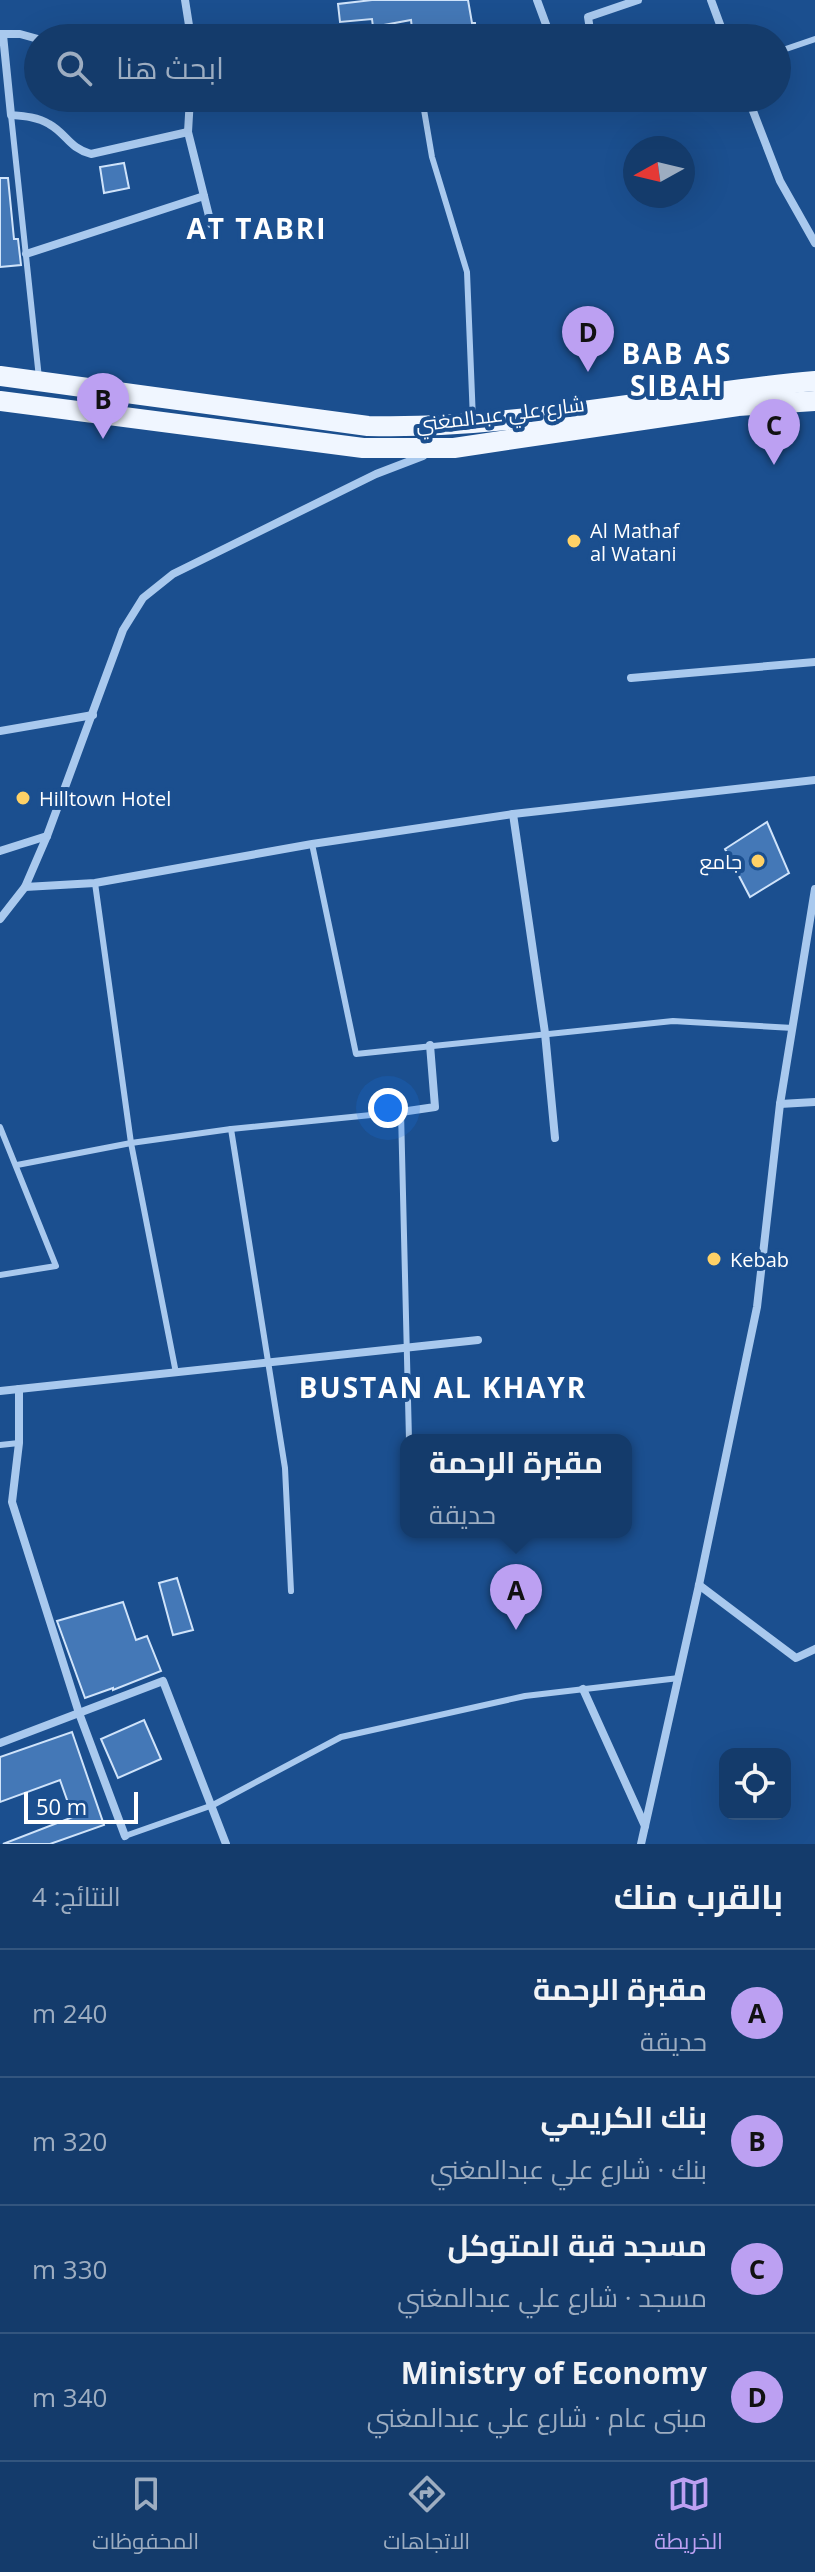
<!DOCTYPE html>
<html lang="ar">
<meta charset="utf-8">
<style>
:root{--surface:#143b6b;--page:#214673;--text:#f1f3f6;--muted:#9dadc1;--line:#33557e;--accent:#bca0f2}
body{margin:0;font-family:"Open Sans",Cairo,sans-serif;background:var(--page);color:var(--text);direction:rtl}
.controls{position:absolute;right:24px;bottom:24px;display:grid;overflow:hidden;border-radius:16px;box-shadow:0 8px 32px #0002}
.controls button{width:72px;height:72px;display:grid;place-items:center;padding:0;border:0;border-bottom:2px solid var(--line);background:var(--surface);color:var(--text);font:40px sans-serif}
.compass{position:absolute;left:623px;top:136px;width:72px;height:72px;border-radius:50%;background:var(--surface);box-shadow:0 8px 32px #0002;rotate:262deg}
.scale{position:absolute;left:24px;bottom:20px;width:114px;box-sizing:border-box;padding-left:8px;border:4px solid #fff;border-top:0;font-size:22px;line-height:28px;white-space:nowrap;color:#fff;-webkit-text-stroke:6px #1b4f8f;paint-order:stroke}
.you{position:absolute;left:388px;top:1108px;width:28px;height:28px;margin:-20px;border:6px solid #fff;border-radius:50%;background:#1a73e8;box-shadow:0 0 0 12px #1a73e833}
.badge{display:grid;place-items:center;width:52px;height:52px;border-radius:50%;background:var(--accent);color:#111;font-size:26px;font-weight:700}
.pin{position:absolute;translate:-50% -66px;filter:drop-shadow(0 2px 4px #0008)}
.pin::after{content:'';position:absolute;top:42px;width:28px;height:24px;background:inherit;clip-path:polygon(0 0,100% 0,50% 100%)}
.popup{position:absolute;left:400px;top:1434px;width:232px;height:104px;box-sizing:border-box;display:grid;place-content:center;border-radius:16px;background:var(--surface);filter:drop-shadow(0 2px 6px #0005);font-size:26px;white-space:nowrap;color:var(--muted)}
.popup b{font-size:30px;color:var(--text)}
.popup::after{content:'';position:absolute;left:50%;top:100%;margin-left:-16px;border:16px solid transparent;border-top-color:var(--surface)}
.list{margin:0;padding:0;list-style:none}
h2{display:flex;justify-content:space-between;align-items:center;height:104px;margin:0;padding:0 32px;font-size:34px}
h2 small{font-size:26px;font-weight:400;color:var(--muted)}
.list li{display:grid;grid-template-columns:52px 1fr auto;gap:24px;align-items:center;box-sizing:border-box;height:128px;padding:0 32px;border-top:2px solid var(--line)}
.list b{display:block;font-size:30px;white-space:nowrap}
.list p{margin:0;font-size:26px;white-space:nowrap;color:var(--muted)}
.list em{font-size:26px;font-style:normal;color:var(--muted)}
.icon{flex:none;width:44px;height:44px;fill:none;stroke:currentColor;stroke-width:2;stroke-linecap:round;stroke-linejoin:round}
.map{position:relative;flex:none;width:815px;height:1844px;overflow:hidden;direction:ltr}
.search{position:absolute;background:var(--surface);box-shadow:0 8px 32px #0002;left:24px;right:24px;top:24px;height:88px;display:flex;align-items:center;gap:20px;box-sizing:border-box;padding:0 28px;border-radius:44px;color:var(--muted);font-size:30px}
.sheet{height:616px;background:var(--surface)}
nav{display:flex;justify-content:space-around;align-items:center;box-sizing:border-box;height:112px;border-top:2px solid var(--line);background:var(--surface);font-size:22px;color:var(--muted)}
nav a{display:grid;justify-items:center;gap:4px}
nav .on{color:var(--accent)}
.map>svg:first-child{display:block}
.building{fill:#4478b7;stroke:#cfe3fa;stroke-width:2}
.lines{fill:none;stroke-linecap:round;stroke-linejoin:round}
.lane{stroke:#a9c9ee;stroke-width:6}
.street{stroke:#a9c9ee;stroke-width:8}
.primary{stroke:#f0f6ff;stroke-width:20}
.poi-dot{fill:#ffd166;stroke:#1b4f8f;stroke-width:3}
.labels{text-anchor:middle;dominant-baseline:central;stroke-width:8;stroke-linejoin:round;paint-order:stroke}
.street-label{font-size:20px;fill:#fff;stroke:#1b4f8f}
.poi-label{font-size:20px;fill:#fff;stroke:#1b4f8f;text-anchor:start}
.district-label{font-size:28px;font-weight:bold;letter-spacing:2px;fill:#fff;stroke:#1b4f8f}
</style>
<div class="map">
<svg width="815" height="1844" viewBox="0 0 815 1844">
<rect width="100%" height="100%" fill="#1b4f8f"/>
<g class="building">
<path d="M372 0H468L472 23H475L476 38H413L411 20 373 27 372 19 340 22 338 4Z"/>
<path d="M124 163 129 188 104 193 100 167Z"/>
<path d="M0 178H8L14 239H18L21 265 0 267Z"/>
<path d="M767 822 789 873 750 897 725 849Z"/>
<path d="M177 1578 193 1630 173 1635 159 1583Z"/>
<path d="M123 1602 136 1640 147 1636 161 1671 113 1690V1688L85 1698 57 1621Z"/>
<path d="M144 1720 161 1759 118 1778 101 1739Z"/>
<path d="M72 1732 104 1825 50 1844H3L73 1817 60 1780 0 1802V1757Z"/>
</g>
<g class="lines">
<g class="lane">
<path d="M777 52 815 39"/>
<path d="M422 98 432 157 467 272 473 420"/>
<path d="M11 115 39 378"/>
<path d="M312 844 356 1054 673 1021 793 1028"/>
<path d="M95 883 131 1143 176 1373"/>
<path d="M0 1127 56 1266 0 1275"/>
<path d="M231 1129 285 1468 291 1591"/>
<path d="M17 1165 131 1143 231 1129 401 1112 409 1440"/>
<path d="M0 1445 19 1443"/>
<path d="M125 1836 213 1805 341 1737 525 1696 679 1678"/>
</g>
<g class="street">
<path d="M185 0 191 38"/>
<path d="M537 0 551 38"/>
<path d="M711 0 725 38"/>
<path d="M0 34H20L38 39"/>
<path d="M3 35 11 115C23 116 38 117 49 124 67 134 69 148 91 154L188 132"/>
<path d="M587 38 591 36 588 17 638 0"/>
<path d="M190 98 188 132 211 224"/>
<path d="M748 98 780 181 815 243"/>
<path d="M26 254 204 196"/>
<path d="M423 456 376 474 173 574 143 598 123 630 47 836 25 887 95 883 312 844 513 814 815 780"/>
<path d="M631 678 815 662"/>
<path d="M0 731 93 715"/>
<path d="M513 814 545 1033 555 1138"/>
<path d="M0 851 47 836"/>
<path d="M0 919 25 887"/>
<path d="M780 1104 815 1102"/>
<path d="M401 1112 435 1107 430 1045"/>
<path d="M19 1389V1443L12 1502 79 1713 125 1836"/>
<path d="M0 1391 478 1340"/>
<path d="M699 1585 796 1658 815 1649"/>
<path d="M583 1689 645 1826"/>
<path d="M0 1743 163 1681 226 1844"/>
<path d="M641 1844 699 1585 757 1307 780 1104 815 889"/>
</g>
<g class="primary">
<path d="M0 376 368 426C518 430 666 394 815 381"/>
<path d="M0 401 363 448H454L738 406 815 401"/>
</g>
</g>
<g class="poi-dot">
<circle cx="574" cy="541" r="8"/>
<circle cx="23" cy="798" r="8"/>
<circle cx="758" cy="861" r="8"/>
<circle cx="714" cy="1259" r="8"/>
</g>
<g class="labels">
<g class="street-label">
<text transform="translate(500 414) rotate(-7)">شارع علي عبدالمغني</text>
</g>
<g class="poi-label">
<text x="590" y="530">Al Mathaf<tspan x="590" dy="23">al Watani</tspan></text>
<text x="39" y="798">Hilltown Hotel</text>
<text x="742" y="861" text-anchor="end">جامع</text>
<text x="730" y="1259">Kebab</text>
</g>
<g class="district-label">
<text x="257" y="228">AT TABRI</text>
<text x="677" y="353">BAB AS<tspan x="677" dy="32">SIBAH</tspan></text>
<text x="443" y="1387">BUSTAN AL KHAYR</text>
</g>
</g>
</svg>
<div class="controls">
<button><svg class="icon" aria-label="locate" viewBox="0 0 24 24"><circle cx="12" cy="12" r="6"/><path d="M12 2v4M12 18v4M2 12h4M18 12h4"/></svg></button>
</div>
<svg class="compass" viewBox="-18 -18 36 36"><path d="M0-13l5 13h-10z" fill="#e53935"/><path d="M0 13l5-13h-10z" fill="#9dadc1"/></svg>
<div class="scale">50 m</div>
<div class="you"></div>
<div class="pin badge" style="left:516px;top:1630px">A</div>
<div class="popup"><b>مقبرة الرحمة</b>حديقة</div>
<div class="pin badge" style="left:103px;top:439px">B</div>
<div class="pin badge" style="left:774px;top:465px">C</div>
<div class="pin badge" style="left:588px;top:372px">D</div>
<div class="search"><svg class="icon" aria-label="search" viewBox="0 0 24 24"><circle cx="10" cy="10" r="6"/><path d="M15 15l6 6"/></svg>ابحث هنا</div>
</div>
<section class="sheet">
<h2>بالقرب منك<small>النتائج: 4</small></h2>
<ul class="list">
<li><span class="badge">A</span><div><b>مقبرة الرحمة</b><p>حديقة</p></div><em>240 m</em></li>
<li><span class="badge">B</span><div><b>بنك الكريمي</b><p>بنك · شارع علي عبدالمغني</p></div><em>320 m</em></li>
<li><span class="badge">C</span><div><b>مسجد قبة المتوكل</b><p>مسجد · شارع علي عبدالمغني</p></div><em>330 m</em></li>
<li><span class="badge">D</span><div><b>Ministry of Economy</b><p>مبنى عام · شارع علي عبدالمغني</p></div><em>340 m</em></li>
</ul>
</section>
<nav>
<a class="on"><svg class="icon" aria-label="map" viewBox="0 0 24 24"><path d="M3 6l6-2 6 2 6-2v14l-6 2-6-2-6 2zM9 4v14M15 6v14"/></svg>الخريطة</a>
<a><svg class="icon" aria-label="directions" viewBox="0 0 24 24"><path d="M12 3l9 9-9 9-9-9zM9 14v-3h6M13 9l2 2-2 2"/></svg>الاتجاهات</a>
<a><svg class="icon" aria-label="saved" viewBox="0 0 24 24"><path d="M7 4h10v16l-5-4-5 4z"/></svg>المحفوظات</a>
</nav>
